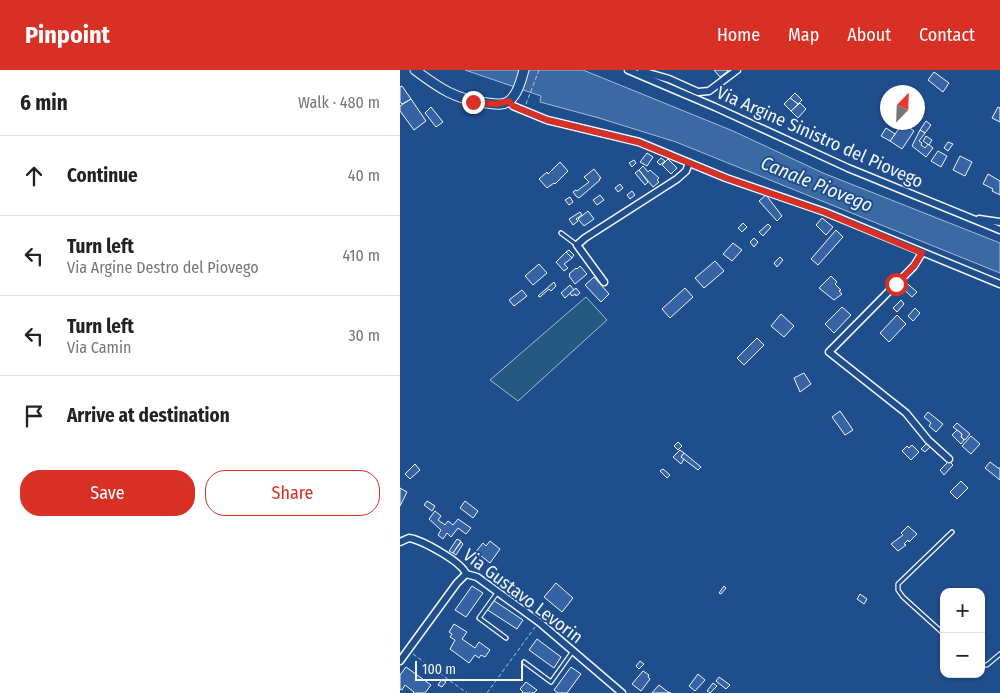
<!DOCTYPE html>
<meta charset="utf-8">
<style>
:root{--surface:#fff;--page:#f6f6f6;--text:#222;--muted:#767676;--line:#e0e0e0;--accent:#d93025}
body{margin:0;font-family:"Fira Sans Condensed",sans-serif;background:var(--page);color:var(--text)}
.controls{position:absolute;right:15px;bottom:15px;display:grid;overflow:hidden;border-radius:10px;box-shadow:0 1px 4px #0004}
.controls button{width:45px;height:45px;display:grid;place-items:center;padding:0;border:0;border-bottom:1px solid var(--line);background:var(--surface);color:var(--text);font:25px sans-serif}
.compass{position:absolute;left:480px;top:15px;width:45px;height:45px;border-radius:50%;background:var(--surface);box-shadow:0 1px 4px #0004;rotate:23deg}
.scale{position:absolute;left:15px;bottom:12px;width:108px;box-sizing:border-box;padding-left:5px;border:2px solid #f2f6ff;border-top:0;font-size:14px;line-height:18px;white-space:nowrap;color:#f2f6ff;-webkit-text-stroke:4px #1f4e8c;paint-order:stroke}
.stop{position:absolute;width:15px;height:15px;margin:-11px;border:4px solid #d93025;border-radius:50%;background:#fff}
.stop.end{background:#d93025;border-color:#fff;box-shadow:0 1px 5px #0008}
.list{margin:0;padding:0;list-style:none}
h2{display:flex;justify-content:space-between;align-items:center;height:65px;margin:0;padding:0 20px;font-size:21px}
h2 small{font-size:16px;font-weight:400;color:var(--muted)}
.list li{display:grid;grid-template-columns:32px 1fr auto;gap:15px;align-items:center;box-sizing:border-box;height:80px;padding:0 20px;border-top:1px solid var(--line)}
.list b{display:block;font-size:19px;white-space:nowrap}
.list p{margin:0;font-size:16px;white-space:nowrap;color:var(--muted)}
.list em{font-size:16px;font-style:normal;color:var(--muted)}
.actions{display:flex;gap:10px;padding:15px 20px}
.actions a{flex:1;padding:11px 0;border:1px solid var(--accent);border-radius:20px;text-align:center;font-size:18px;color:var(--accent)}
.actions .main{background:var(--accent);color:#fff}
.icon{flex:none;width:28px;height:28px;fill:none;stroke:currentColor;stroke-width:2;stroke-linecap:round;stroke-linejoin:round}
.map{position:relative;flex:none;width:600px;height:623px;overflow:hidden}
header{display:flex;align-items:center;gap:30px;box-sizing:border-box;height:70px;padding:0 25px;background:var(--accent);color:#fff}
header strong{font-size:24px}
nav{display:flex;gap:28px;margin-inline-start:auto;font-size:18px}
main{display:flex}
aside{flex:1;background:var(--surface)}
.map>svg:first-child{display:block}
.green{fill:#245a82;stroke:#a8bbd7}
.water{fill:#3b69a3;stroke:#a8bbd7}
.building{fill:#3563a3;stroke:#f2f6ff}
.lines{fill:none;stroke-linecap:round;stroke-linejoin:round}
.lane-casing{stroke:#f2f6ff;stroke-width:5.5}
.street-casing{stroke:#f2f6ff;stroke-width:9}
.secondary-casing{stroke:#f2f6ff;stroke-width:11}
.path{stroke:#b3c4dc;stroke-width:1;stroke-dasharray:4 2.5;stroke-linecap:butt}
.lane{stroke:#1f4e8c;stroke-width:3}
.street{stroke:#1f4e8c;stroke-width:6}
.secondary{stroke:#1f4e8c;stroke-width:9}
.route{stroke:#d93025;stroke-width:6}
.labels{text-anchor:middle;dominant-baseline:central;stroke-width:4;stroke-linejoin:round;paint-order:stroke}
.street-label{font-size:18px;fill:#f2f6ff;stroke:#1f4e8c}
.water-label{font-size:19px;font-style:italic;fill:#f2f6ff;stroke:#1f4e8c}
</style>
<header>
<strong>Pinpoint</strong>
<nav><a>Home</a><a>Map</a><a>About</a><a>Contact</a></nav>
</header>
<main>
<aside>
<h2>6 min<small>Walk · 480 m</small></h2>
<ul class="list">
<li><svg class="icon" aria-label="ahead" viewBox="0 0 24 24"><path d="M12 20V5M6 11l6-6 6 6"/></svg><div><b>Continue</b></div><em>40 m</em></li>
<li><svg class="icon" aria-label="left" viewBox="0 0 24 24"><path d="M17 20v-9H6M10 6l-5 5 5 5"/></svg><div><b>Turn left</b><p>Via Argine Destro del Piovego</p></div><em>410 m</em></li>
<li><svg class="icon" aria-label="left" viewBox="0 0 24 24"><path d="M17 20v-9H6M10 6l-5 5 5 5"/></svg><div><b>Turn left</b><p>Via Camin</p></div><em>30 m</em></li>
<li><svg class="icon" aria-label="arrive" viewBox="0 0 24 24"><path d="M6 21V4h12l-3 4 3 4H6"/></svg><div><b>Arrive at destination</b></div></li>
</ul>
<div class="actions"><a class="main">Save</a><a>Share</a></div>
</aside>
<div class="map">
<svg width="600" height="623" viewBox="0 0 600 623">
<rect width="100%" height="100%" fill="#1f4e8c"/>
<path class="green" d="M186 227 207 250 118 331 90 310Z"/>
<path class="water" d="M65 0H183L333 61 423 103 600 173V203L276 72 199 48 140 32 141 26Z"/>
<g class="building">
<path d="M314 0H328V1L320 7Z"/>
<path d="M534 2 549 13 543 22 528 10Z"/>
<path d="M2 16 11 29 2 34 0 32V17Z"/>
<path d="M395 23 402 30 398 34 390 28Z"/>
<path d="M390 28 398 34 391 41 384 34Z"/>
<path d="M11 29 26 51 14 60 0 41V36Z"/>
<path d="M400 33 406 39 398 48 391 41Z"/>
<path d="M31 37 43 52 36 57 25 43Z"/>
<path d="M598 37 600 38V52L592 48Z"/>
<path d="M526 51 531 55 525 63 520 60Z"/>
<path d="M503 53 514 61 502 79 490 71Z"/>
<path d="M486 58 495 64 490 71 481 66Z"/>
<path d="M520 60 525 63 519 71 522 73 521 75 525 78 528 74 533 78 526 87 512 76Z"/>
<path d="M526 66 532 70 529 75 523 71Z"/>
<path d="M548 72 553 74 548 81 544 78Z"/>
<path d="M538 81 547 86 541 97 531 91Z"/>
<path d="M247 83 253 87 247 96 240 92Z"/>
<path d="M560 86 572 92 565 106 553 100Z"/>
<path d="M261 88 265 91 260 95 257 92Z"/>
<path d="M268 89 277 98 271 104 262 95Z"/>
<path d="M234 90 236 93 232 97 229 93Z"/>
<path d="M160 92 168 101 155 114 154 113 147 118 139 109 147 102 148 104Z"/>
<path d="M243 96 248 102 250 100 259 108 257 110 259 112 253 117 239 100Z"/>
<path d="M194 99 201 108 199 109 200 110 179 128 176 126 173 122 176 120 177 121 189 112 184 107Z"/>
<path d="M239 100 248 112 245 115 235 103Z"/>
<path d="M588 104 600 111V125L592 121 593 119 583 114Z"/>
<path d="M220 114 223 118 218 122 215 118Z"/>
<path d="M232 121 235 125 230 129 227 125Z"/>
<path d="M200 125 204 130 197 135 193 130Z"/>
<path d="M366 125 382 146 377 151 359 131Z"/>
<path d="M170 127 173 132 169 135 165 130Z"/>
<path d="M188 141 194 149 184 156 178 149Z"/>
<path d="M180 142 182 145 176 149 178 151 173 155 169 149Z"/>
<path d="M422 148 433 157 426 165 416 155Z"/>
<path d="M343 153 347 157 342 162 338 158Z"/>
<path d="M368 154 371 157 363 166 359 162Z"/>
<path d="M436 160 443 167 418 195 411 189Z"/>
<path d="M354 168 358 172 354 177 350 172Z"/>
<path d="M333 173 342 180 332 191 323 184Z"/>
<path d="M169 180 174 185 172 188 166 182Z"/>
<path d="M166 182 172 188 164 194 168 198 164 201 156 192Z"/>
<path d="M380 187 383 190 377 197 374 193Z"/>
<path d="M315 191 324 201 304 218 295 208Z"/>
<path d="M139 194 147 203 133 215 125 206Z"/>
<path d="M180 196 187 204 175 214 169 206 170 205 169 204 176 198 177 199Z"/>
<path d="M431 206 437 212 435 214 441 220 439 221 442 224 434 230 419 218Z"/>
<path d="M194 207 209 224 201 232 185 215Z"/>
<path d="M502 209 517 222 512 227 498 214Z"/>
<path d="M154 212 156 216 151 221 149 219 140 227 138 226Z"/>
<path d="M170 215 174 220 165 228 161 223Z"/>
<path d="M176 218 180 223 176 226 175 224 172 226 170 223Z"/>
<path d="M285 218 293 227 270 248 262 239Z"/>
<path d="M122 220 127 226 114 236 109 230Z"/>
<path d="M501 230 504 234 497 242 493 238Z"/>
<path d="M442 237 451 245 434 263 425 254Z"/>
<path d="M515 238 520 243 513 251 508 246Z"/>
<path d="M381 244 394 256 384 267 371 256Z"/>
<path d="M497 245 506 254 489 272 480 263Z"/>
<path d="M357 268 364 275 344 295 337 288Z"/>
<path d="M404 303 411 314 400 322 394 308Z"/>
<path d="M440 341 453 360 445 365 432 347Z"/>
<path d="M528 342 543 354 536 362 529 356 531 353 524 347Z"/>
<path d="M557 353 570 364 565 370 561 367 562 364 553 357Z"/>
<path d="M557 360 562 364 561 367 564 370 561 374 552 365Z"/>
<path d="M571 366 580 374 571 384 562 376Z"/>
<path d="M278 372 282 376 278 380 274 376Z"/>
<path d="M528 372 532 375 525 382 521 379Z"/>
<path d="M512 375 519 382 511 390 502 381 507 376 509 378Z"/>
<path d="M280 380 284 383 281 387 284 389 281 394 273 387Z"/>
<path d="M284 383 301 397 298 400 281 387Z"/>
<path d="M549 391 553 395 544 405 540 400Z"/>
<path d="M590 392 598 398H600V410L585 398Z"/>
<path d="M15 394 20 400 10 409 5 404Z"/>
<path d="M263 399 270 405 267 408 260 401Z"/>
<path d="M561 411 568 418 557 429 550 422Z"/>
<path d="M0 418 7 422 0 436Z"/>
<path d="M27 431 35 436 32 441 24 435Z"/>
<path d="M65 431 78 441 73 448 60 438Z"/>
<path d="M35 441 41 446 38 450 45 455 48 451 53 455 58 449 71 458 66 464 58 458 51 467 47 463 43 469 38 465 41 460 29 449Z"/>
<path d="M508 456 517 464 509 472 508 470 504 474 506 475 498 481 491 474 503 465 501 463Z"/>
<path d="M57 469 61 471 53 483 49 481Z"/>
<path d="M90 471 100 479 90 493 80 485 78 487 74 484 83 473 86 476Z"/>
<path d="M61 472 63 474 56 485 53 483Z"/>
<path d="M156 513 173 528 162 542 144 527Z"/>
<path d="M72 516 83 523 66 547 55 540Z"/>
<path d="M324 516 326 518 321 524 319 523Z"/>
<path d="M460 524 467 529 464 534 457 529Z"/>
<path d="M93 530 123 550 117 559 86 539Z"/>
<path d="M54 554 67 562 62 569 75 578 79 572 90 580 85 587 81 585 79 588 75 585 69 593 50 579 55 570 50 567 52 564 49 562Z"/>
<path d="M137 569 161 587 154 598 129 580Z"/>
<path d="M240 591 244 594 239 599 236 596Z"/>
<path d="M6 597 31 615 25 623H13L14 622 5 615 2 620 0 619V605Z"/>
<path d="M171 597 181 604 167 623H158L154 620Z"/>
<path d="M243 601 249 605 248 607 250 609 241 621 232 614Z"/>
<path d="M298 604 305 610 295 621 289 616Z"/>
<path d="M319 607 330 615 326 619 316 611Z"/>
<path d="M42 609 46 612 42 617 38 615Z"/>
<path d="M126 612 137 620 134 623H122L123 622 120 619Z"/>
<path d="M313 613 317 616 310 623 307 621Z"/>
<path d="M259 615 268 622 271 623H252Z"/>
</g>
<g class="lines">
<g class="lane-casing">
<g id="lane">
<path d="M161 163 177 175"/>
<path d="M97 523 79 548 106 568"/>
<path d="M544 564 503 527 498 520V514L552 462"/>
<path d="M124 592 151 612 173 581"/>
<path d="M581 595H587L600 584"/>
</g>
</g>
<g class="street-casing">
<g id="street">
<path d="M228 0 315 37 448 98 600 160"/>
<path d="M241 1 269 9 298 22 309 21 337 0"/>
<path d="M109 31 113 36 147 50 239 72 326 108 425 142 600 214"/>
<path d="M579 149 600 152"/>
<path d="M522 183 514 196 429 282 506 343 528 370 549 389"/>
<path d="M204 212 177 175 185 168 277 109 286 101 289 93"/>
<path d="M0 472 9 468C22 470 62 492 66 504"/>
<path d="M66 504 77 507 139 552 222 623"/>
<path d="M0 591 57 513 66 504"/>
</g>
</g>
<g class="secondary-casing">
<path id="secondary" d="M15 0C39 18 56 30 87 33 94 34 103 36 109 31 118 24 121 10 124 0"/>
</g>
<g class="path">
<path d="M126 34 139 0"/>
<path d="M13 584 67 623"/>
<path d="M87 623 135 557"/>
</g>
<use href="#lane" class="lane"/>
<use href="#street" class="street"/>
<use href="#secondary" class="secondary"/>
</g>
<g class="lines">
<path class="route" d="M73 32 97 34 109 31 113 36 147 50 238 72 326 108 424 142 522 183 514 196 496 214"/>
</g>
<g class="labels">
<g class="street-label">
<text transform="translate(420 67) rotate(24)">Via Argine Sinistro del Piovego</text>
<text transform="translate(123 526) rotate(37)">Via Gustavo Levorin</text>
</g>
<g class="water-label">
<text transform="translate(417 114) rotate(22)">Canale Piovego</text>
</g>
</g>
</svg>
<div class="controls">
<button>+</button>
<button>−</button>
</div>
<svg class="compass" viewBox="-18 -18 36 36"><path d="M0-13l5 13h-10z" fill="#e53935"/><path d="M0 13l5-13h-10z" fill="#767676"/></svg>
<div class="scale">100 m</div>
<div class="stop" style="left:496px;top:214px"></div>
<div class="stop end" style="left:73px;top:32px"></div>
</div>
</main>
